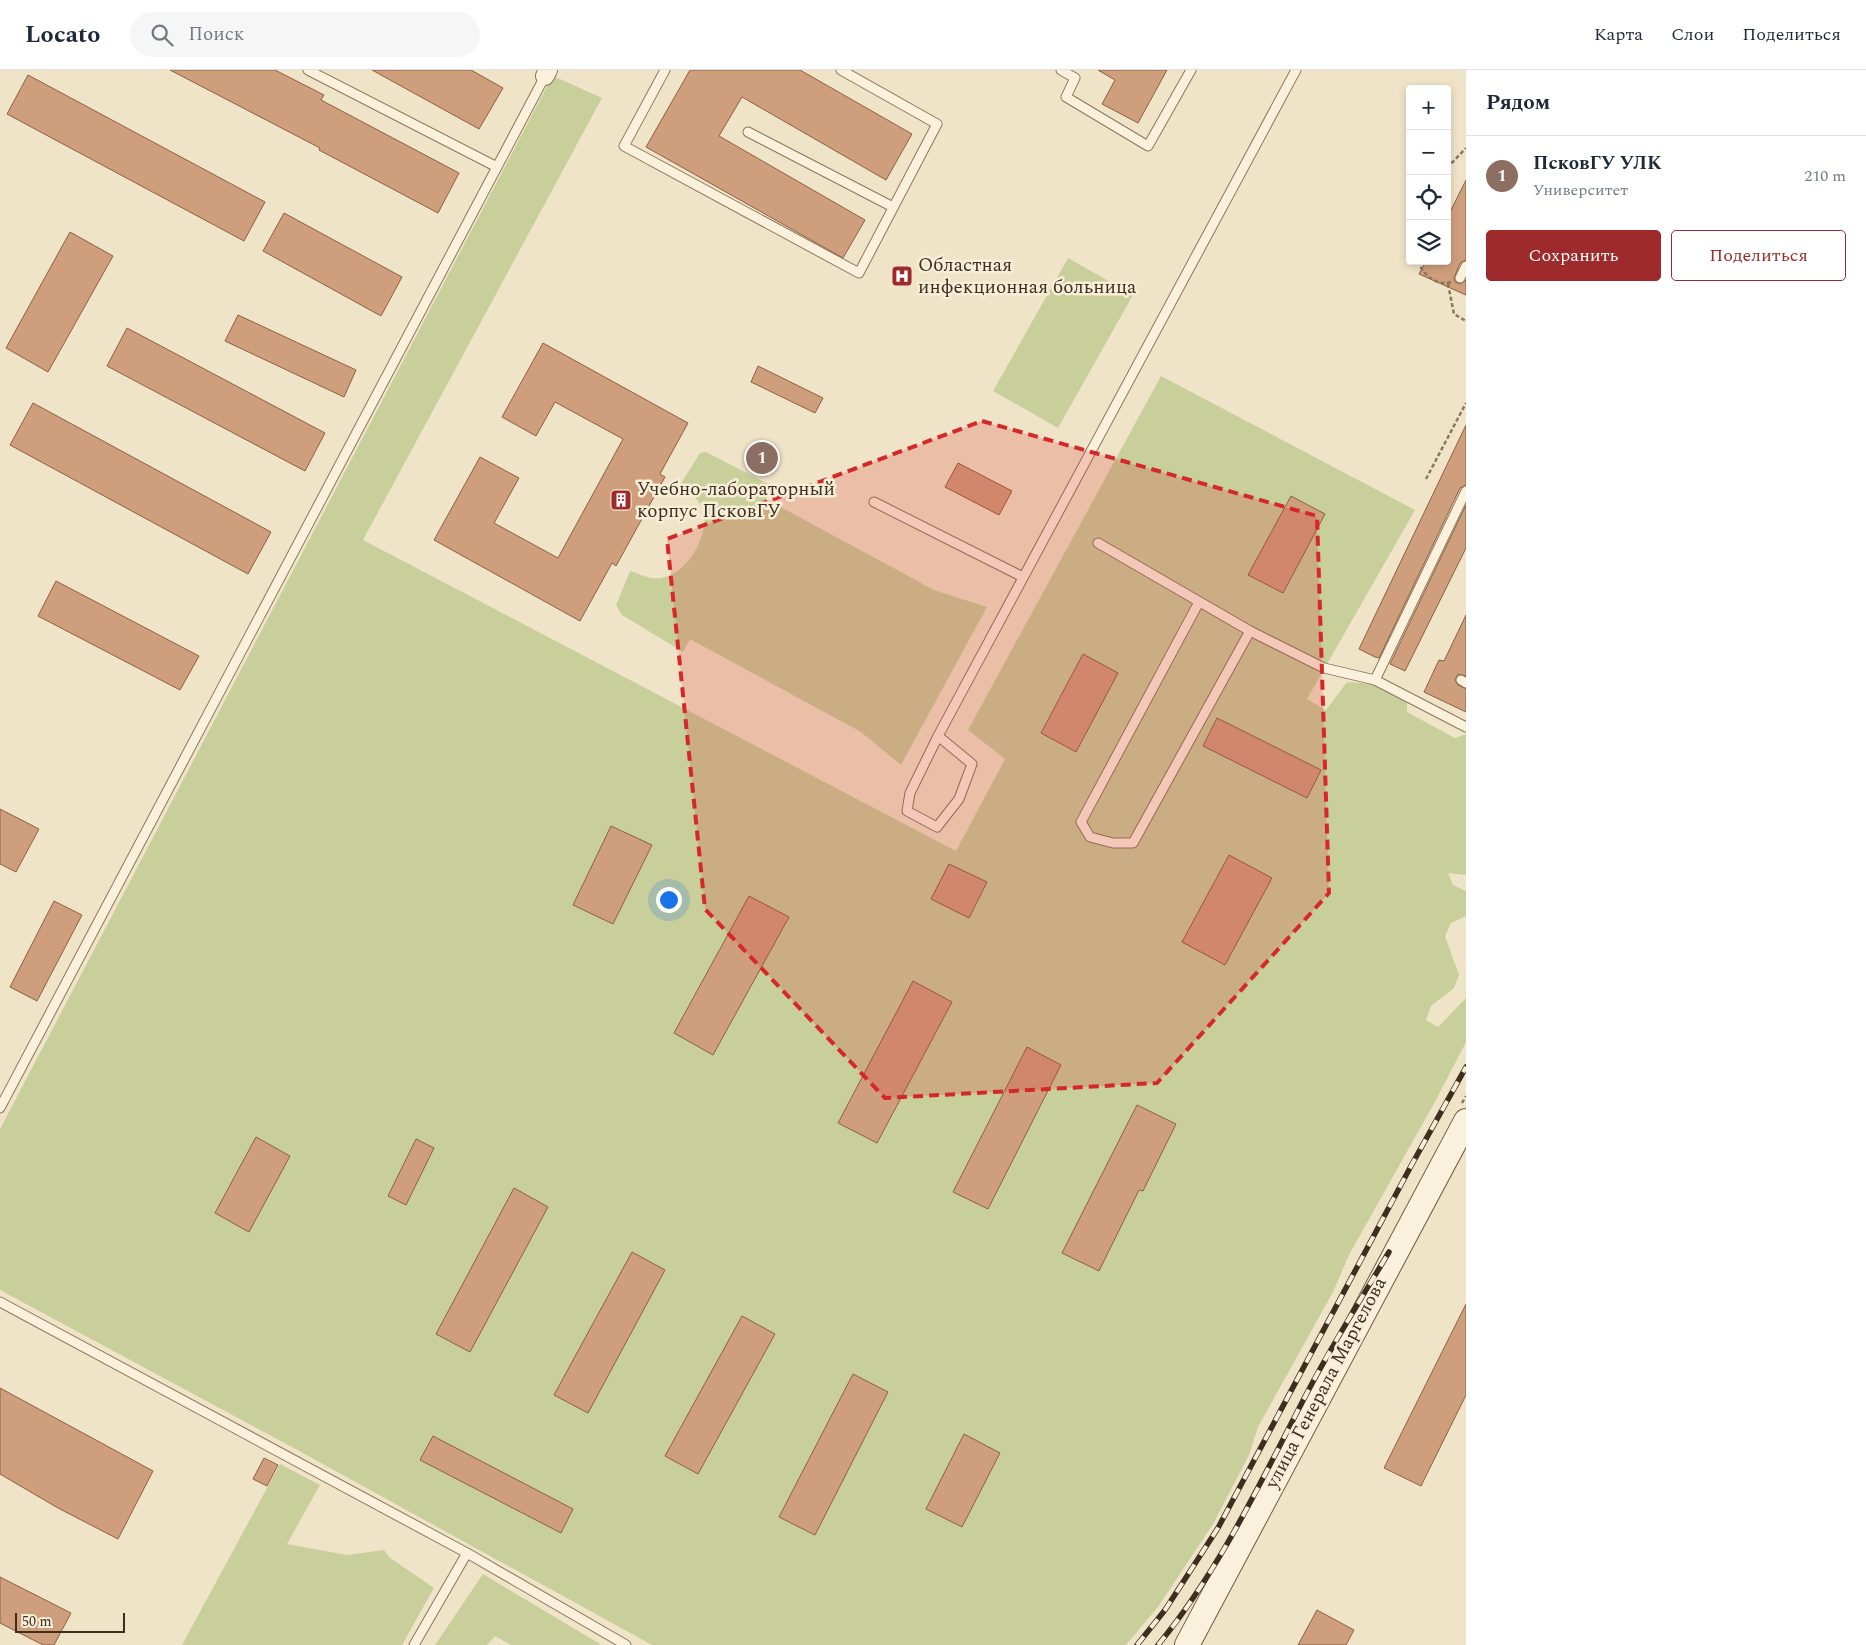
<!DOCTYPE html>
<html lang="ru">
<meta charset="utf-8">
<style>
:root{--surface:#fff;--page:#f6f6f7;--text:#1f2937;--muted:#747a83;--line:#e0e1e3;--accent:#9e2a2b}
body{margin:0;font-family:Spectral,serif;background:var(--page);color:var(--text)}
.controls{position:absolute;right:15px;top:15px;display:grid;overflow:hidden;border-radius:5px;box-shadow:0 2px 8px #0003}
.controls button{width:45px;height:45px;display:grid;place-items:center;padding:0;border:0;border-bottom:1px solid var(--line);background:var(--surface);color:var(--text);font:25px sans-serif}
.scale{position:absolute;left:15px;bottom:12px;width:110px;box-sizing:border-box;padding-left:5px;border:2px solid #3d2e20;border-top:0;font-size:14px;line-height:18px;white-space:nowrap;color:#3d2e20;-webkit-text-stroke:4px #f7eed8;paint-order:stroke}
.you{position:absolute;left:668px;top:829px;width:18px;height:18px;margin:-12px;border:4px solid #fff;border-radius:50%;background:#1a73e8;box-shadow:0 0 0 8px #1a73e833}
.badge{display:grid;place-items:center;width:32px;height:32px;border-radius:50%;background:var(--accent);color:#fff;font-size:16px;font-weight:700}
.pin{position:absolute;translate:-50% -50%;border:2px solid #fff;box-shadow:0 1px 5px #0006}
.list{margin:0;padding:0;list-style:none}
h2{display:flex;justify-content:space-between;align-items:center;height:65px;margin:0;padding:0 20px;font-size:21px}
h2 small{font-size:16px;font-weight:400;color:var(--muted)}
.list li{display:grid;grid-template-columns:32px 1fr auto;gap:15px;align-items:center;box-sizing:border-box;height:80px;padding:0 20px;border-top:1px solid var(--line)}
.list b{display:block;font-size:19px;white-space:nowrap}
.list p{margin:0;font-size:16px;white-space:nowrap;color:var(--muted)}
.list em{font-size:16px;font-style:normal;color:var(--muted)}
.actions{display:flex;gap:10px;padding:15px 20px}
.actions a{flex:1;padding:11px 0;border:1px solid var(--accent);border-radius:5px;text-align:center;font-size:18px;color:var(--accent)}
.actions .main{background:var(--accent);color:#fff}
.icon{flex:none;width:28px;height:28px;fill:none;stroke:currentColor;stroke-width:2;stroke-linecap:round;stroke-linejoin:round}
.map{position:relative;flex:none;width:1466px;height:1575px;overflow:hidden}
header{display:flex;align-items:center;gap:30px;box-sizing:border-box;height:70px;padding:0 25px;background:var(--surface);border-bottom:1px solid var(--line)}
header strong{font-size:24px}
nav{display:flex;gap:28px;margin-inline-start:auto;font-size:18px}
.search{width:350px;height:45px;background:var(--page);display:flex;align-items:center;gap:12px;box-sizing:border-box;padding:0 18px;border-radius:28px;color:var(--muted);font-size:19px}
main{display:flex}
aside{flex:1;background:var(--surface)}
.map>svg:first-child{display:block}
.green{fill:#c9cf9b}
.building{fill:#cf9f7d;stroke:#8d5f41}
.lines{fill:none;stroke-linecap:round;stroke-linejoin:round}
.lane-casing{stroke:#8d765c;stroke-width:11}
.street-casing{stroke:#8d765c;stroke-width:20}
.secondary-casing{stroke:#6f573f;stroke-width:26}
.path{stroke:#8d765c;stroke-width:2.5;stroke-dasharray:4 2.5;stroke-linecap:butt}
.lane{stroke:#faf1dc;stroke-width:9}
.street{stroke:#faf1dc;stroke-width:18}
.secondary{stroke:#faf1dc;stroke-width:24}
.rail-casing{stroke:#3d2e20;stroke-width:5.5}
.rail{stroke:#f7eed8;stroke-width:4;stroke-dasharray:11;stroke-linecap:butt}
.marked{fill:#d62828;fill-opacity:0.2;stroke:#d62828;stroke-width:4;stroke-dasharray:10 6;stroke-linejoin:round}
.labels{text-anchor:middle;dominant-baseline:central;stroke-width:5;stroke-linejoin:round;paint-order:stroke}
.poi-label{font-size:19px;fill:#3d2e20;stroke:#f7eed8;text-anchor:start}
.street-label{font-size:19px;fill:#3d2e20;stroke:#f7eed8}
</style>
<header>
<strong>Locato</strong>
<div class="search"><svg class="icon" aria-label="search" viewBox="0 0 24 24"><circle cx="10" cy="10" r="6"/><path d="M15 15l6 6"/></svg>Поиск</div>
<nav><a>Карта</a><a>Слои</a><a>Поделиться</a></nav>
</header>
<main>
<div class="map">
<svg width="1466" height="1575" viewBox="0 0 1466 1575">
<rect width="100%" height="100%" fill="#f0e4c8"/>
<g class="green">
<path d="M552 7 560 9 602 28 363 470 956 781 1005 689 968 660 1161 306 1415 440 1307 629 1326 640 1347 612 1374 614 1407 631V642L1455 668 1466 664V805L1448 803 1453 815 1466 821V846L1451 853 1445 866 1459 905 1454 918 1431 936 1426 950 1438 957 1466 928V972L1436 1030 1349 1185 1333 1222 1258 1357 1249 1385 1213 1454 1158 1537 1126 1575H652L290 1376 0 1220V1059Z"/>
<path d="M1068 188 1133 225 1058 358 993 321Z"/>
<path d="M706 382 772 416 766 429 934 520 987 537 901 695 861 662 690 569 683 582 622 545 616 535 630 501C637 503 645 507 652 508 682 513 708 470 704 444 702 431 690 422 680 415L700 383Z"/>
<path d="M280 1394 320 1415 287 1474 347 1485 384 1480 389 1487 434 1518 402 1575H182Z"/>
<path d="M483 1504 600 1574 599 1575H511L495 1566 487 1575H435Z"/>
</g>
<g class="building">
<path d="M170 0H275L324 25 321 30 459 103 438 143 319 80 320 78Z"/>
<path d="M372 0H471L503 18 479 59Z"/>
<path d="M690 0H800L912 64 886 110 742 27 719 66 865 150 843 188 646 77Z"/>
<path d="M1098 0H1167L1138 53 1102 34 1115 10Z"/>
<path d="M28 5 265 132 244 171 7 44Z"/>
<path d="M1466 110V190L1460 193 1454 208 1455 212 1460 214 1466 210V225L1419 204 1426 191H1447V148Z"/>
<path d="M284 143 402 207 381 246 263 181Z"/>
<path d="M70 162 113 186 48 302 6 278Z"/>
<path d="M238 245 356 300 344 327 225 271Z"/>
<path d="M127 258 325 363 305 401 107 296Z"/>
<path d="M543 273 688 353 660 404 665 407 616 496 612 493 580 551 434 470 480 387 519 408 494 453 558 488 623 369 555 332 536 366 502 347Z"/>
<path d="M758 296 823 328 815 343 751 312Z"/>
<path d="M33 333 271 462 248 504 10 375Z"/>
<path d="M1466 355V415L1460 418 1379 588 1375 587 1359 579Z"/>
<path d="M958 393 1012 421 999 445 945 417Z"/>
<path d="M1291 426 1325 444 1283 523 1248 505Z"/>
<path d="M1466 435V478L1405 601 1390 594Z"/>
<path d="M56 511 199 586 180 620 38 546Z"/>
<path d="M1466 545V606L1458 604 1455 610 1458 615 1466 619V642L1424 622 1439 590 1444 591Z"/>
<path d="M1083 584 1118 603 1076 682 1041 663Z"/>
<path d="M1217 648 1321 700 1307 728 1203 676Z"/>
<path d="M0 739 39 759 16 802 0 794Z"/>
<path d="M611 756 652 775 613 854 573 835Z"/>
<path d="M1229 785 1272 808 1225 895 1182 872Z"/>
<path d="M949 794 987 812 969 848 931 829Z"/>
<path d="M749 826 789 847 713 985 674 963Z"/>
<path d="M54 831 82 845 37 931 10 917Z"/>
<path d="M913 911 952 932 877 1073 838 1053Z"/>
<path d="M1027 977 1061 995 988 1139 953 1122Z"/>
<path d="M1137 1035 1176 1054 1143 1121 1139 1120 1099 1201 1062 1183Z"/>
<path d="M256 1067 290 1086 249 1162 215 1143Z"/>
<path d="M416 1069 434 1078 406 1135 388 1126Z"/>
<path d="M514 1118 548 1137 470 1282 436 1264Z"/>
<path d="M632 1182 665 1200 588 1343 554 1325Z"/>
<path d="M1466 1234V1325L1421 1416 1384 1398Z"/>
<path d="M742 1246 775 1264 698 1404 665 1386Z"/>
<path d="M853 1304 888 1322 815 1465 779 1447Z"/>
<path d="M0 1318 153 1401 118 1469 58 1438 0 1404Z"/>
<path d="M964 1364 1000 1383 962 1457 926 1439Z"/>
<path d="M433 1366 573 1439 561 1463 420 1390Z"/>
<path d="M264 1388 278 1395 267 1416 253 1409Z"/>
<path d="M0 1507 71 1543 54 1575H43L0 1553Z"/>
<path d="M1317 1540 1354 1560 1346 1575H1298Z"/>
</g>
<g class="lines">
<g class="lane-casing">
<g id="lane">
<path d="M308 0 497 97"/>
<path d="M665 0 624 76 859 203 937 54 841 0"/>
<path d="M1061 0 1075 8 1066 27 1148 76 1191 0"/>
<path d="M748 62 893 137"/>
<path d="M1460 208 1466 196"/>
<path d="M1466 421 1375 610 1466 657"/>
<path d="M874 432 1023 507"/>
<path d="M1098 473 1250 561 1324 598 1375 610"/>
<path d="M1199 532 1081 752 1090 767 1113 773H1133L1250 561"/>
<path d="M1461 610 1466 613"/>
<path d="M938 666 972 694 959 729 937 757 907 741 910 723 938 666 1296 0"/>
<path d="M0 1038 545 6"/>
<path d="M0 1232 467 1483 626 1575"/>
<path d="M414 1575 467 1483"/>
</g>
</g>
<g class="street-casing">
<path id="street" d="M545 6 548 0"/>
</g>
<g class="secondary-casing">
<path id="secondary" d="M1187 1575 1466 1051"/>
</g>
<g class="path">
<path d="M1447 98 1466 78"/>
<path d="M1418 191C1422 204 1437 217 1451 212"/>
<path d="M1448 214 1454 244 1466 251"/>
<path d="M1426 409 1466 333"/>
<path d="M1462 1033 1466 1026"/>
</g>
<use href="#lane" class="lane"/>
<use href="#street" class="street"/>
<use href="#secondary" class="secondary"/>
<g class="rail-casing">
<g id="rail">
<path d="M1137 1575 1165 1540 1218 1458 1411 1096 1466 997"/>
<path d="M1158 1575C1220 1500 1262 1409 1307 1323 1332 1275 1361 1229 1389 1182"/>
</g>
</g>
<use href="#rail" class="rail"/>
</g>
<path class="marked" d="M982 351 1317 446 1329 823 1157 1013 885 1028 705 839 667 469Z"/>
<defs>
<g id="hospital-square" transform="scale(1.125)"><rect x="-9" y="-9" width="18" height="18" rx="4" fill="#9e2a2b" stroke="#f7eed8"/><path d="M-5-5h3v3.5h4V-5h3V5h-3V1.5h-4V5h-3Z" fill="#fff"/></g>
<g id="building-square" transform="scale(1.125)"><rect x="-9" y="-9" width="18" height="18" rx="4" fill="#9e2a2b" stroke="#f7eed8"/><path d="M-4-6H4V6H1V3H-1V6H-4ZM-2.5-4.3h1.7v1.8h-1.7ZM.8-4.3h1.7v1.8H.8ZM-2.5-1h1.7V.8h-1.7ZM.8-1h1.7V.8H.8Z" fill="#fff"/></g>
</defs>
<g fill-rule="evenodd">
<use href="#hospital-square" x="902" y="206"/>
<use href="#building-square" x="621" y="430"/>
</g>
<g class="labels">
<g class="poi-label">
<text x="918" y="195">Областная<tspan x="918" dy="22">инфекционная больница</tspan></text>
<text x="637" y="419">Учебно-лабораторный<tspan x="637" dy="22">корпус ПсковГУ</tspan></text>
</g>
<g class="street-label">
<text transform="translate(1326 1313) rotate(-62)">улица Генерала Маргелова</text>
</g>
</g>
</svg>
<div class="controls">
<button>+</button>
<button>−</button>
<button><svg class="icon" aria-label="locate" viewBox="0 0 24 24"><circle cx="12" cy="12" r="6"/><path d="M12 2v4M12 18v4M2 12h4M18 12h4"/></svg></button>
<button><svg class="icon" aria-label="layers" viewBox="0 0 24 24"><path d="M12 4l9 5-9 5-9-5zM3 14l9 5 9-5"/></svg></button>
</div>
<div class="scale">50 m</div>
<div class="you"></div>
<div class="pin badge" style="left:762px;top:388px;background:#8d6e63">1</div>
</div>
<aside>
<h2>Рядом<small></small></h2>
<ul class="list">
<li><span class="badge" style="background:#8d6e63">1</span><div><b>ПсковГУ УЛК</b><p>Университет</p></div><em>210 m</em></li>
</ul>
<div class="actions"><a class="main">Сохранить</a><a>Поделиться</a></div>
</aside>
</main>
